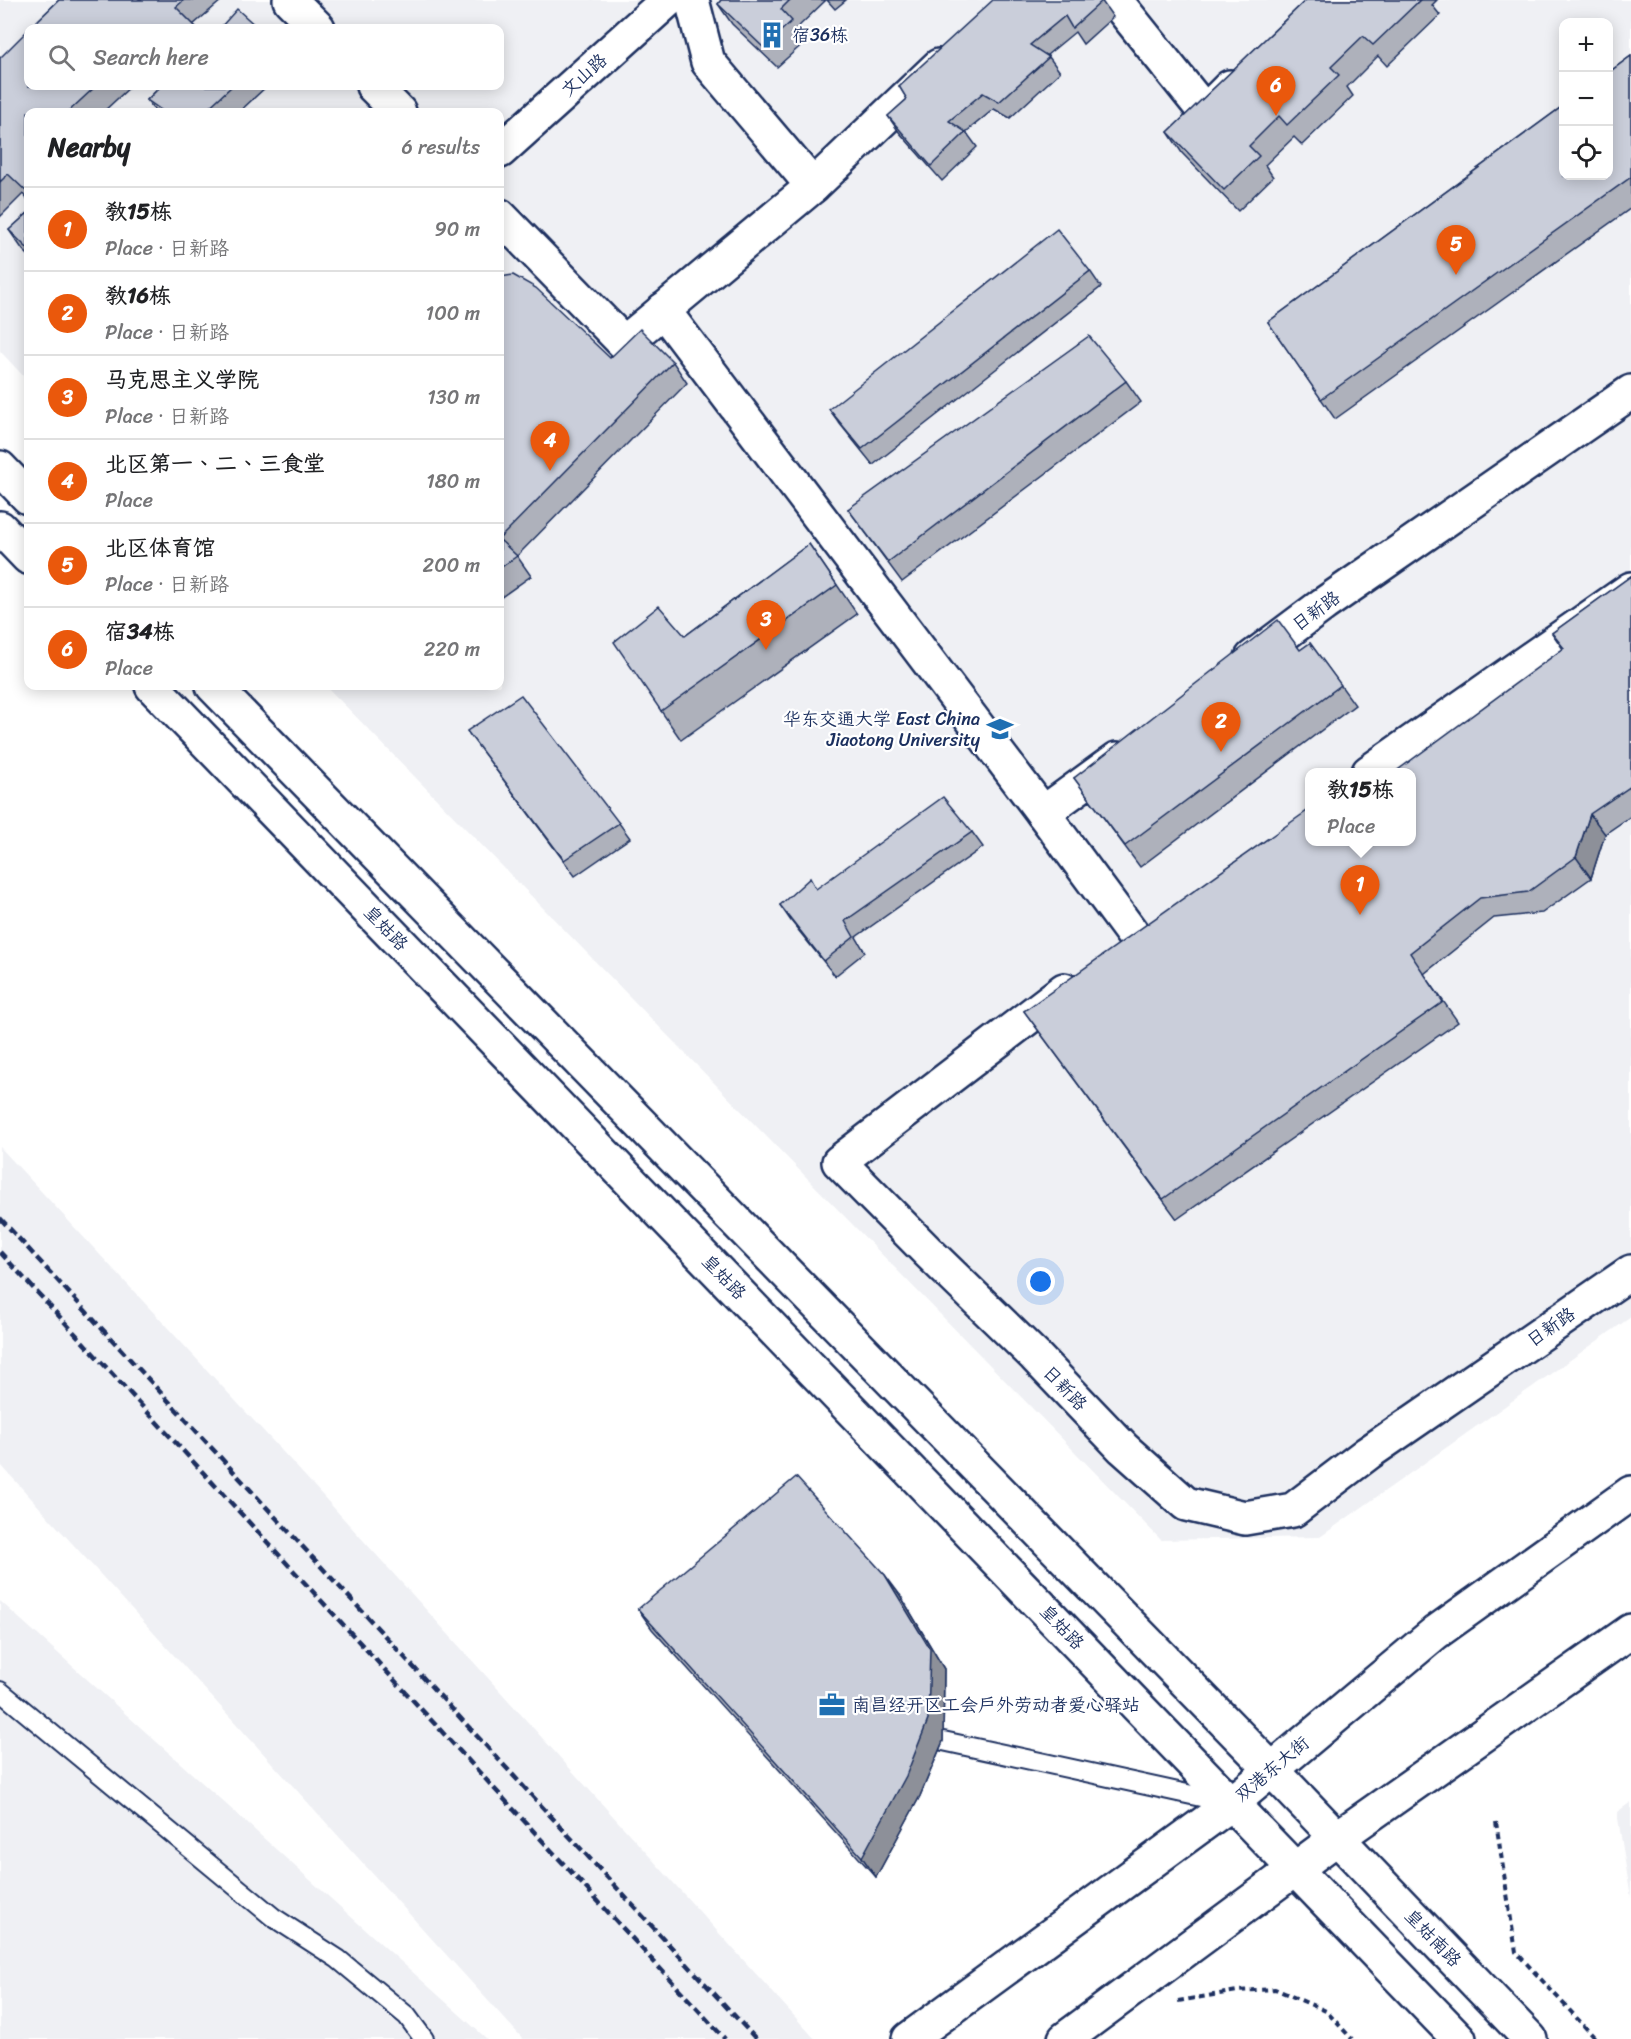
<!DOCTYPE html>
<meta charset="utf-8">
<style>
:root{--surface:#fff;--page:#f6f6f6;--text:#202124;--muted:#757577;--line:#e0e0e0;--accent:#ea580c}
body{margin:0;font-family:Sriracha,"LXGW WenKai TC",sans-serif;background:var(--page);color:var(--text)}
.controls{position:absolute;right:18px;top:18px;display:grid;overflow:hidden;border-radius:12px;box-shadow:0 3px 15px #0003}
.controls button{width:54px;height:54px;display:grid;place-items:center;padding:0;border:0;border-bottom:2px solid var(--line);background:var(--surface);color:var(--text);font:30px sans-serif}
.you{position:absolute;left:1041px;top:1282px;width:21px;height:21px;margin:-15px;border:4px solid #fff;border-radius:50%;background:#1a73e8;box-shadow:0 0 0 9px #1a73e833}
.badge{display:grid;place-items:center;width:39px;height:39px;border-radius:50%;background:var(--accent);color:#fff;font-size:20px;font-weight:700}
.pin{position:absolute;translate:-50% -50px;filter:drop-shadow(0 2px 3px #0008)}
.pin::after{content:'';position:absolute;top:32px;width:21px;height:18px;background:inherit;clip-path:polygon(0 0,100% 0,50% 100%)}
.popup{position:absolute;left:1305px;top:768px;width:111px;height:78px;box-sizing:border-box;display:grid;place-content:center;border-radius:12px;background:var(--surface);filter:drop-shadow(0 2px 4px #0005);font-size:20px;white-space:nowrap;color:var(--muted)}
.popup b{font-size:22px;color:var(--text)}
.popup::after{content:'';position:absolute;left:50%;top:100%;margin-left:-12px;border:12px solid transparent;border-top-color:var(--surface)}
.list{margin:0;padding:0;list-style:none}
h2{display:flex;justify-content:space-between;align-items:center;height:78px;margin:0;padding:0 24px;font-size:26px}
h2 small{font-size:20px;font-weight:400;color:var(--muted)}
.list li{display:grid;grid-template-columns:39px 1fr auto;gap:18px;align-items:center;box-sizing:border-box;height:84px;padding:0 24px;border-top:2px solid var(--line)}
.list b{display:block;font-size:22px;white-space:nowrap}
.list p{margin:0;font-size:20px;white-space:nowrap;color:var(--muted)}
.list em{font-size:20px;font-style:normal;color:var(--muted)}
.icon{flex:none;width:33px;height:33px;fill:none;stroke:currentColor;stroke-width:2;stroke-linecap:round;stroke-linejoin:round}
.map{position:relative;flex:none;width:1631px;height:2039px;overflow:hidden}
.search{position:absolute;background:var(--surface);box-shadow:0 3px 15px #0003;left:24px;top:24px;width:480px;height:66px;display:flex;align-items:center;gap:15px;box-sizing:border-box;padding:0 21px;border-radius:12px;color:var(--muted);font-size:22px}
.panel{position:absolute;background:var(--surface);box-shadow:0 3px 15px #0003;left:24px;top:108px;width:480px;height:582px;border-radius:12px}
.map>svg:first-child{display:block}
.built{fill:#eff0f4;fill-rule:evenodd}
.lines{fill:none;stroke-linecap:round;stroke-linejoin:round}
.lane-casing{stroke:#1b2f5e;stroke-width:22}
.street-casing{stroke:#1b2f5e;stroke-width:38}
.secondary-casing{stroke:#1b2f5e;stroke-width:38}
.primary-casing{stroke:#1b2f5e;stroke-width:38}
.path{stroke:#1b2f5e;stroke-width:4;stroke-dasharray:6 4.5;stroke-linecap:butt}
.lane{stroke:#fff;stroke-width:18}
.street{stroke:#fff;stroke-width:33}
.secondary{stroke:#fff;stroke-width:33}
.primary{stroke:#fff;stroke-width:33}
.rail{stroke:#1b2f5e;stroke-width:4.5;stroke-dasharray:9 4.5;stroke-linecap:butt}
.wall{fill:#aeb1bb;stroke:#1b2f5e;stroke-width:1.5}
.shaded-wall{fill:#8d9099;stroke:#1b2f5e;stroke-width:1.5}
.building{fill:#caceda;stroke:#1b2f5e;stroke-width:1.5}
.labels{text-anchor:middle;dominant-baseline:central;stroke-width:4.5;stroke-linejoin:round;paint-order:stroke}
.poi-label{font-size:18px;fill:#1b2f5e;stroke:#fff;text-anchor:start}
.street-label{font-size:18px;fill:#1b2f5e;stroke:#fff}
</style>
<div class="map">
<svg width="1631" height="2039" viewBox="0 0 1631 2039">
<rect width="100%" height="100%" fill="#fff"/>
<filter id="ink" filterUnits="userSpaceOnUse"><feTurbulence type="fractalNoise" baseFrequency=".0167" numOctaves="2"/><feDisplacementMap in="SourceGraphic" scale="12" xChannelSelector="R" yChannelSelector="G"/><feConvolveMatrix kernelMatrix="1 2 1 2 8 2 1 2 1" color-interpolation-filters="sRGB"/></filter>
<g filter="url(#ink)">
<g class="built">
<path d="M0 0H1631V1317L1320 1537 1161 1540 326 686H500V112H28V381L0 351ZM1564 22H1608V176H1564ZM28 28H500V86H28ZM1309 772H1411V842H1309Z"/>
<path d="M0 1147 294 1464 815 2039H523L0 1464Z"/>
<path d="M0 1601 487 2039H0Z"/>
<path d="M1631 1802V1898L1617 1812Z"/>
</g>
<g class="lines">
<g class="lane-casing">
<g id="lane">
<path d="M0 1691 273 1917 338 1959 407 2016 424 2039"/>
<path d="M943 1741 1224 1802"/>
</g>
</g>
<g class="street-casing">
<g id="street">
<path d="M290 0 318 28"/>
<path d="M1115 0 1205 112 1230 87"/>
<path d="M373 86 399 112"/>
<path d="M500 151 668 0"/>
<path d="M813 186 939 66"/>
<path d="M500 216 624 343 813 186 708 62 692 0"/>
<path d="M663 310 1043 813"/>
<path d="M1252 658 1324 604 1631 392"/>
<path d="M1117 759 1043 813 1134 936"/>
<path d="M1369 772 1631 589"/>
<path d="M1064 990 839 1162 927 1251 1035 1356 1123 1448 1186 1504 1245 1518 1293 1510 1368 1453 1631 1272"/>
</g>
</g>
<g class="secondary-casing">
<g id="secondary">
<path d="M0 468 28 497"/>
<path d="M0 528 28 557"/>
<path d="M152 686 1459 2039"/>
<path d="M213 686 1271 1769 1530 2039"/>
</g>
</g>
<g class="primary-casing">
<g id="primary">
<path d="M909 2039 1232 1803 1435 1633 1631 1493"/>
<path d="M1065 2039 1337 1838 1631 1631"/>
</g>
</g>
<g class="path">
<path d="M1496 1822 1516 1952 1596 2039"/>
<path d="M1178 2001 1237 1991 1275 1989 1326 2011 1352 2039"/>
</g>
<use href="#lane" class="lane"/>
<use href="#street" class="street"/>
<use href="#secondary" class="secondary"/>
<use href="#primary" class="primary"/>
<g class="rail">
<path d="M0 1218 756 2039"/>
<path d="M0 1252 725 2039"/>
</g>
</g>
<g class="wall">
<path d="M59 0H222L193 25 197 28H30Z"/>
<path d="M721 0H826L797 28 806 41 777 67 732 24 718 4Z"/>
<path d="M827 0H846L835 9Z"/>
<path d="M1101 0 1113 17 1083 44 1075 32 1047 55 1049 57 1060 72 1010 118 994 109 966 132 977 147 942 181 899 132 888 116 907 99 899 86Z"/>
<path d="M1306 0H1437L1432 5 1440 15 1387 66 1378 56 1347 87 1353 96 1302 145 1294 137 1265 165 1273 177 1238 211 1182 153 1168 132Z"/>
<path d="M1631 56V208L1335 419 1268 322Z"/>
<path d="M0 58 28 86H131L103 112H28V200L23 194 0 217Z"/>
<path d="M161 86H267L239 112H156L147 100Z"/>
<path d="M28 213V255L23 250 9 230Z"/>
<path d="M1090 271 1101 287 873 465 840 424 829 409Z"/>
<path d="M500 277 610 358 673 362 687 383 517 556 531 576 500 598Z"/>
<path d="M1126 381 1141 402 902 582 848 509Z"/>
<path d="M809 544 857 614 681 740 661 711 685 636Z"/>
<path d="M1631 576V816L1605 834 1591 878 1542 913 1494 918 1424 974 1458 1022 1177 1219 1024 1011 1309 842 1563 649 1552 633Z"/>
<path d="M1310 643 1355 705 1140 867 1074 778 1300 650Z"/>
<path d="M467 731 619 823 630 838 575 876Z"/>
<path d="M972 832 983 847 856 937 865 952 835 976 791 921 780 905 817 889Z"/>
<path d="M900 1595 944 1669 943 1741 920 1796 876 1877 652 1629 638 1609Z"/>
</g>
<g class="shaded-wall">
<path d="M1590 814 1605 834 1591 878 1576 857Z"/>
<path d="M885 1575 900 1595 944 1669 943 1741 920 1796 876 1877 862 1857Z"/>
</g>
<g class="building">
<path d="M59 0H184L176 7 197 28H156L155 27 154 28H30Z"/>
<path d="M721 0H790L781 9 792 21 763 47 718 4Z"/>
<path d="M993 0H1101L1102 1 1072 28 1065 16 1030 45 1049 57 999 102 983 93 949 121 966 132 931 166 888 116 907 99 899 86Z"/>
<path d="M1306 0H1420L1373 45 1363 36 1331 67 1339 75 1287 125 1279 116 1249 146 1259 156 1224 190 1168 132Z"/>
<path d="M237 9 258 28H220Z"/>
<path d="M28 30V86H96L68 112H28V193L8 174 0 182V58Z"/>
<path d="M1631 56V177L1321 399 1268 322 1563 106V176H1608V73Z"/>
<path d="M161 86H232L204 112H164L147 100Z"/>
<path d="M28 213V249L9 230Z"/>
<path d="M1057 229 1090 271 862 449 829 409Z"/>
<path d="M513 275 536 288 610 358 640 329 673 362 500 538V277Z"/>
<path d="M1089 336 1126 381 888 562 848 509Z"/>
<path d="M500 540 517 556 500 568Z"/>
<path d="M809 544 837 585 661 711 614 642 659 606 685 636Z"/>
<path d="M1631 576V786L1590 814 1576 857 1528 892 1480 898 1410 953 1443 1002 1163 1199 1024 1011 1307 811 1309 814V842H1411V772H1395L1564 648 1552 633Z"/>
<path d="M1278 620 1300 650 1310 643 1341 685 1125 846 1074 778Z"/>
<path d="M521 695 619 823 564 860 467 731Z"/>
<path d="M943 797 972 832 845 921 854 937 824 961 780 905 810 878 816 889Z"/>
<path d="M796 1477 885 1575 930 1649 928 1720 906 1776 862 1857 638 1609Z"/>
</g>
</g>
<defs>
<g id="building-bare" transform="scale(2.07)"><path d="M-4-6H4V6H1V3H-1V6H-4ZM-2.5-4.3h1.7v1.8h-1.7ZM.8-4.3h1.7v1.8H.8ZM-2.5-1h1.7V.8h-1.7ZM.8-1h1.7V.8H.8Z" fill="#1f6fb2" stroke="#fff" stroke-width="2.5" paint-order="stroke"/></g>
<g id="university-bare" transform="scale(2.07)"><path d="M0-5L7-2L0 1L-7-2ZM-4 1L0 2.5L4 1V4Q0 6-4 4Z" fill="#1f6fb2" stroke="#fff" stroke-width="2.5" paint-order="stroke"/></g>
<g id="office-bare" transform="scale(2.07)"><path d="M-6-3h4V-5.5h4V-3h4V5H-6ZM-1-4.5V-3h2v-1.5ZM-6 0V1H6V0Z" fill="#1f6fb2" stroke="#fff" stroke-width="2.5" paint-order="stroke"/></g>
</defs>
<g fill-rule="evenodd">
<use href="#building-bare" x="772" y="35"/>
<use href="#university-bare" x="1000" y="729"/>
<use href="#office-bare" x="832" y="1705"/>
</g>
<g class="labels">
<g class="poi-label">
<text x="792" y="35">宿36栋</text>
<text x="980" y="719" text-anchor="end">华东交通大学 East China<tspan x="980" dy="21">Jiaotong University</tspan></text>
<text x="852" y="1705">南昌经开区工会户外劳动者爱心驿站</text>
</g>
<g class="street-label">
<text transform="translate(584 75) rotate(-42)">文山路</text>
<text transform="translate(1316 611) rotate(-36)">日新路</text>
<text transform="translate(386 928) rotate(46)">皇姑路</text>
<text transform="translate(724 1277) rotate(46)">皇姑路</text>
<text transform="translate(1551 1327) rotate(-35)">日新路</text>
<text transform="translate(1065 1388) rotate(46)">日新路</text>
<text transform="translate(1062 1627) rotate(46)">皇姑路</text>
<text transform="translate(1272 1769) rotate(-40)">双港东大街</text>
<text transform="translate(1433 1938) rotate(46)">皇姑南路</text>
</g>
</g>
</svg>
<div class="controls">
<button>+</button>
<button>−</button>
<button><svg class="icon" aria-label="locate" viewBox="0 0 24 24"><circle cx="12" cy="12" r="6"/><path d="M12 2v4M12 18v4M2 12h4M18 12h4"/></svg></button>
</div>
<div class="you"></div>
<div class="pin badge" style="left:1360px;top:915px">1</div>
<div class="popup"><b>教15栋</b>Place</div>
<div class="pin badge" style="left:1221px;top:752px">2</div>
<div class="pin badge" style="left:766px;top:650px">3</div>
<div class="pin badge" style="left:550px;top:471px">4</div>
<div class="pin badge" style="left:1456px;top:275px">5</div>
<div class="pin badge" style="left:1276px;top:116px">6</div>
<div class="search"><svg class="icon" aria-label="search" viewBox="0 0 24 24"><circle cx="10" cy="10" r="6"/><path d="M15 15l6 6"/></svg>Search here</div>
<section class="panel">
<h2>Nearby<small>6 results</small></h2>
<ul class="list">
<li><span class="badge">1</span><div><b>教15栋</b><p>Place · 日新路</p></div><em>90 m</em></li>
<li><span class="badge">2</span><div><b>教16栋</b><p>Place · 日新路</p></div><em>100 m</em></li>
<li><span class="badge">3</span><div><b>马克思主义学院</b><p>Place · 日新路</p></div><em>130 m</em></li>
<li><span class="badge">4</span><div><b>北区第一、二、三食堂</b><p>Place</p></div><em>180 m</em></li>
<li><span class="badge">5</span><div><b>北区体育馆</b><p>Place · 日新路</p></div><em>200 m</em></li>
<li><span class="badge">6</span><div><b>宿34栋</b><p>Place</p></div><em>220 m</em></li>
</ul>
</section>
</div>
